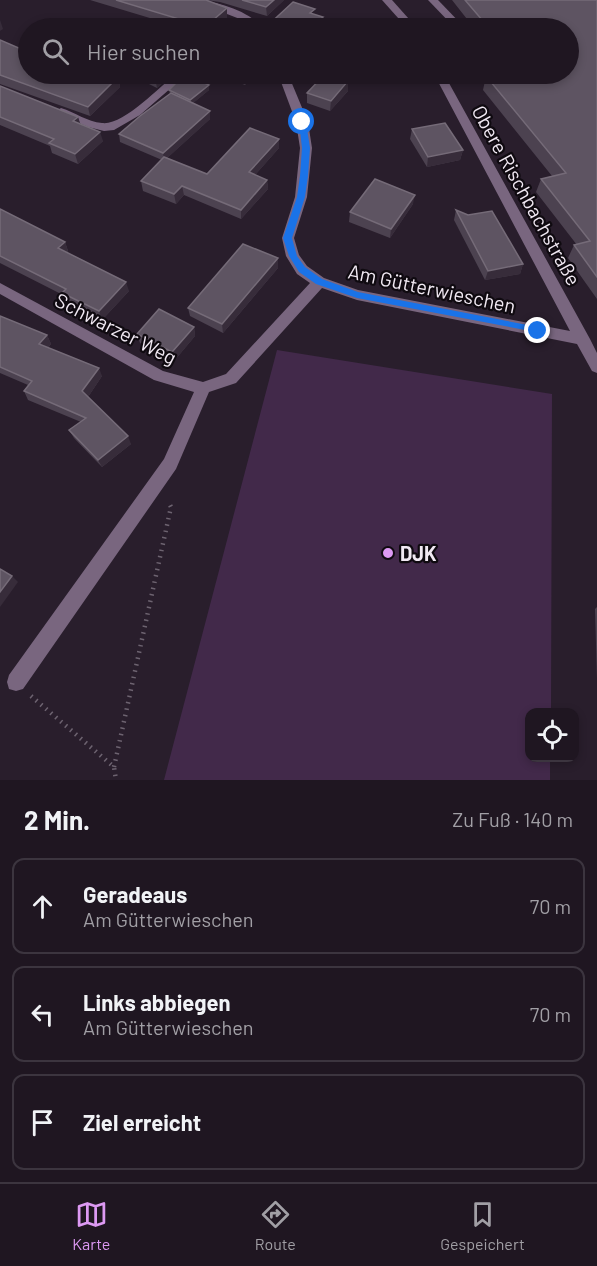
<!DOCTYPE html>
<html lang="de">
<meta charset="utf-8">
<style>
:root{--surface:#1f1621;--page:#2c232e;--text:#f1f3f6;--muted:#a19fa5;--line:#3c353f;--accent:#dd99f3}
body{margin:0;font-family:Barlow,sans-serif;background:var(--page);color:var(--text)}
.controls{position:absolute;right:18px;bottom:18px;display:grid;overflow:hidden;border-radius:12px;box-shadow:0 3px 9px #0003}
.controls button{width:54px;height:54px;display:grid;place-items:center;padding:0;border:0;border-bottom:2px solid var(--line);background:var(--surface);color:var(--text);font:30px sans-serif}
.stop{position:absolute;width:18px;height:18px;margin:-14px;border:4px solid #1a73e8;border-radius:50%;background:#fff}
.stop.end{background:#1a73e8;border-color:#fff;box-shadow:0 2px 6px #0008}
.list{margin:0;padding:0;list-style:none}
h2{display:flex;justify-content:space-between;align-items:center;height:78px;margin:0;padding:0 24px;font-size:26px}
h2 small{font-size:20px;font-weight:400;color:var(--muted)}
.list li{display:grid;grid-template-columns:39px 1fr auto;gap:18px;align-items:center;box-sizing:border-box;height:96px;margin:0 12px 12px;padding:0 12px;border:2px solid var(--line);border-radius:12px}
.list b{display:block;font-size:22px;white-space:nowrap}
.list p{margin:0;font-size:20px;white-space:nowrap;color:var(--muted)}
.list em{font-size:20px;font-style:normal;color:var(--muted)}
.icon{flex:none;width:33px;height:33px;fill:none;stroke:currentColor;stroke-width:2;stroke-linecap:round;stroke-linejoin:round}
.map{position:relative;flex:none;width:597px;height:780px;overflow:hidden}
.search{position:absolute;background:var(--surface);box-shadow:0 3px 9px #0003;left:18px;right:18px;top:18px;height:66px;display:flex;align-items:center;gap:15px;box-sizing:border-box;padding:0 21px;border-radius:33px;color:var(--muted);font-size:22px}
.sheet{height:402px;background:var(--surface)}
nav{display:flex;justify-content:space-around;align-items:center;box-sizing:border-box;height:84px;border-top:2px solid var(--line);background:var(--surface);font-size:16px;color:var(--muted)}
nav a{display:grid;justify-items:center;gap:3px}
nav .on{color:var(--accent)}
.map>svg:first-child{display:block}
.green{fill:#42294a}
.lines{fill:none;stroke-linecap:round;stroke-linejoin:round}
.path{stroke:#6d6370;stroke-width:4.5;stroke-dasharray:1.5 5;stroke-linecap:butt}
.minor{fill:#79667f;fill-rule:evenodd}
.wall{fill:#4c4250}
.shaded-wall{fill:#372c3a}
.building{fill:#5e5462;stroke:#756b78;stroke-width:1.5}
.route{fill:#1a73e8}
.poi-dot{fill:#dd99f3;stroke:#0f0a10;stroke-width:2}
.labels{text-anchor:middle;dominant-baseline:central;stroke-width:4.5;stroke-linejoin:round;paint-order:stroke}
.street-label{font-size:20px;fill:#f1e9f3;stroke:#0f0a10}
.poi-label{font-size:20px;font-weight:bold;fill:#f1e9f3;stroke:#0f0a10;text-anchor:start}
</style>
<div class="map">
<svg width="597" height="780" viewBox="0 0 597 780">
<rect width="100%" height="100%" fill="#291e2c"/>
<path class="green" d="M277 350 552 394 551 712H530V758H550V780H164Z"/>
<g class="lines">
<g class="path">
<path d="M31 696 114 767 116 780"/>
<path d="M114 767 171 507 168 501"/>
</g>
<g class="minor">
<path d="M191 0C214 0 248 10 263 28H253L245 21Z"/>
<path d="M382 0H392L417 28H407Z"/>
<path d="M428 0H438L465 28H455Z"/>
<path d="M176 74H187L140 115 114 130 104 131 88 127 55 112 61 108C75 112 87 122 102 123 123 126 159 87 176 74Z"/>
<path d="M278 74H288L308 122 312 148 307 197 294 238 299 255 307 266 324 278 358 290 570 331 434 74H444L590 339 597 353V373L592 371 577 344 357 300 322 288 236 383 209 392 176 469 23 689 16 691 9 689 7 682 9 675 164 459 194 392 154 380 0 294V283L163 371 203 382 226 374 310 283 297 274 286 256 282 238 295 197 300 148 296 122Z"/>
</g>
</g>
<g class="wall">
<path d="M90 0H284L267 16 220 2 206 0 227 8V17L214 28H183Z"/>
<path d="M452 0H597V299L568 258 574 245H577L536 192 541 179 552 176 483 90 486 76 495 74H494H568V28H474Z"/>
<path d="M0 40 28 74 118 77 120 87 90 116 0 84Z"/>
<path d="M129 74H173L157 88Z"/>
<path d="M217 74H258L245 85Z"/>
<path d="M312 74H356L348 82V91L330 111 307 103V93L322 77Z"/>
<path d="M209 85V90L193 103 210 111V119L167 158 207 174 279 139V148L255 175 267 180 268 189 241 219 184 195 176 204 143 191 141 181 162 160 120 142 119 134 170 94 169 90Z"/>
<path d="M0 86 78 117 80 124 103 141 78 164 52 153 50 146 0 125Z"/>
<path d="M412 129 463 150 460 160 427 167 410 139Z"/>
<path d="M413 204 390 238 349 222 350 212Z"/>
<path d="M0 209 65 242 68 251 67 252 129 291 102 320 66 302 63 295 0 263Z"/>
<path d="M456 210 523 264 520 274 485 280 454 220Z"/>
<path d="M278 258V268L223 333 190 316 188 308Z"/>
<path d="M0 316 47 335 51 344 48 348 102 376 88 397 131 444 102 467 74 438 69 430 81 422 28 400 24 391 28 385 0 373Z"/>
<path d="M194 327 195 336 174 361 140 343 137 334Z"/>
<path d="M597 607V679L595 609Z"/>
</g>
<g class="shaded-wall">
<path d="M274 0H284L267 16 266 7Z"/>
<path d="M227 8V17L214 28H206L205 27Z"/>
<path d="M323 17V27L321 28H309Z"/>
<path d="M0 20 3 29 0 31Z"/>
<path d="M160 74H173L157 88 155 78Z"/>
<path d="M246 74H258L245 85V75Z"/>
<path d="M348 74H356L348 82V91L330 111 331 101 346 84V75Z"/>
<path d="M118 77 120 87 90 116 88 107Z"/>
<path d="M209 85V90L191 105 190 100Z"/>
<path d="M210 111V119L164 161 163 153Z"/>
<path d="M78 117 81 126 73 121Z"/>
<path d="M100 132 103 141 78 164 75 154Z"/>
<path d="M279 139V148L249 182V172Z"/>
<path d="M463 150 460 160 427 167 428 157Z"/>
<path d="M267 180 268 189 241 219V210Z"/>
<path d="M182 186 184 195 176 204 174 194Z"/>
<path d="M415 195 413 204 390 238 391 229Z"/>
<path d="M65 242 68 251 62 257 58 248Z"/>
<path d="M278 258V268L223 333 222 324Z"/>
<path d="M523 264 520 274 485 280 488 271Z"/>
<path d="M126 282 129 291 102 320 99 311Z"/>
<path d="M194 327 195 336 174 361 172 352Z"/>
<path d="M47 335 51 344 43 353 39 344Z"/>
<path d="M99 368 102 376 86 400 82 391Z"/>
<path d="M128 436 131 444 102 467 98 460Z"/>
<path d="M12 576 18 582 0 607V592Z"/>
</g>
<g class="building">
<path d="M116 0H206L227 8 205 27Z"/>
<path d="M242 0H274L266 7Z"/>
<path d="M465 0H597V277L574 245 590 241 541 179 566 173 486 76 498 74H568V28H489Z"/>
<path d="M293 2 315 9 310 13 323 17 309 28H265Z"/>
<path d="M0 40 28 52V74H108L118 77 88 107 0 75Z"/>
<path d="M146 74H160L155 78Z"/>
<path d="M185 74 209 85 190 100 169 90Z"/>
<path d="M325 74 348 81 331 101 307 93Z"/>
<path d="M0 86 78 117 73 121 100 132 75 154 49 143 54 139 0 117Z"/>
<path d="M171 93 210 111 163 153 119 134 140 116Z"/>
<path d="M445 123 463 150 428 157 412 129Z"/>
<path d="M250 128 279 139 249 172 267 180 241 210 182 186 174 194 141 181 164 157 207 174Z"/>
<path d="M375 179 415 195 391 229 350 212Z"/>
<path d="M0 209 65 242 58 248 126 282 99 311 62 293 66 289 0 256Z"/>
<path d="M456 210 468 215 492 211 523 264 488 271Z"/>
<path d="M243 244 278 258 222 324 188 308Z"/>
<path d="M159 309 194 327 172 352 137 334Z"/>
<path d="M0 316 47 335 39 344 99 368 82 391 128 436 98 460 69 430 86 418 24 391 32 381 0 367Z"/>
<path d="M0 569 12 576 0 592Z"/>
</g>
<path class="route" d="M302 120 306 122 310 148 308 176 305 197 292 238 297 256 305 267 322 279 358 292 538 327 543 331 541 333 357 298 316 284 299 272 289 256 283 238 297 197 300 176 302 148 299 122Z"/>
<circle class="poi-dot" cx="388" cy="553" r="6"/>
<g class="labels">
<g class="street-label">
<text transform="translate(527 195) rotate(61)">Obere Rischbachstraße</text>
<text transform="translate(432 288) rotate(12)">Am Gütterwieschen</text>
<text transform="translate(116 328) rotate(27)">Schwarzer Weg</text>
</g>
<g class="poi-label">
<text x="400" y="553">DJK</text>
</g>
</g>
</svg>
<div class="controls">
<button><svg class="icon" aria-label="locate" viewBox="0 0 24 24"><circle cx="12" cy="12" r="6"/><path d="M12 2v4M12 18v4M2 12h4M18 12h4"/></svg></button>
</div>
<div class="stop" style="left:302px;top:122px"></div>
<div class="stop end" style="left:538px;top:331px"></div>
<div class="search"><svg class="icon" aria-label="search" viewBox="0 0 24 24"><circle cx="10" cy="10" r="6"/><path d="M15 15l6 6"/></svg>Hier suchen</div>
</div>
<section class="sheet">
<h2>2 Min.<small>Zu Fuß · 140 m</small></h2>
<ul class="list">
<li><svg class="icon" aria-label="ahead" viewBox="0 0 24 24"><path d="M12 20V5M6 11l6-6 6 6"/></svg><div><b>Geradeaus</b><p>Am Gütterwieschen</p></div><em>70 m</em></li>
<li><svg class="icon" aria-label="left" viewBox="0 0 24 24"><path d="M17 20v-9H6M10 6l-5 5 5 5"/></svg><div><b>Links abbiegen</b><p>Am Gütterwieschen</p></div><em>70 m</em></li>
<li><svg class="icon" aria-label="arrive" viewBox="0 0 24 24"><path d="M6 21V4h12l-3 4 3 4H6"/></svg><div><b>Ziel erreicht</b></div></li>
</ul>
</section>
<nav>
<a class="on"><svg class="icon" aria-label="map" viewBox="0 0 24 24"><path d="M3 6l6-2 6 2 6-2v14l-6 2-6-2-6 2zM9 4v14M15 6v14"/></svg>Karte</a>
<a><svg class="icon" aria-label="directions" viewBox="0 0 24 24"><path d="M12 3l9 9-9 9-9-9zM9 14v-3h6M13 9l2 2-2 2"/></svg>Route</a>
<a><svg class="icon" aria-label="saved" viewBox="0 0 24 24"><path d="M7 4h10v16l-5-4-5 4z"/></svg>Gespeichert</a>
</nav>
